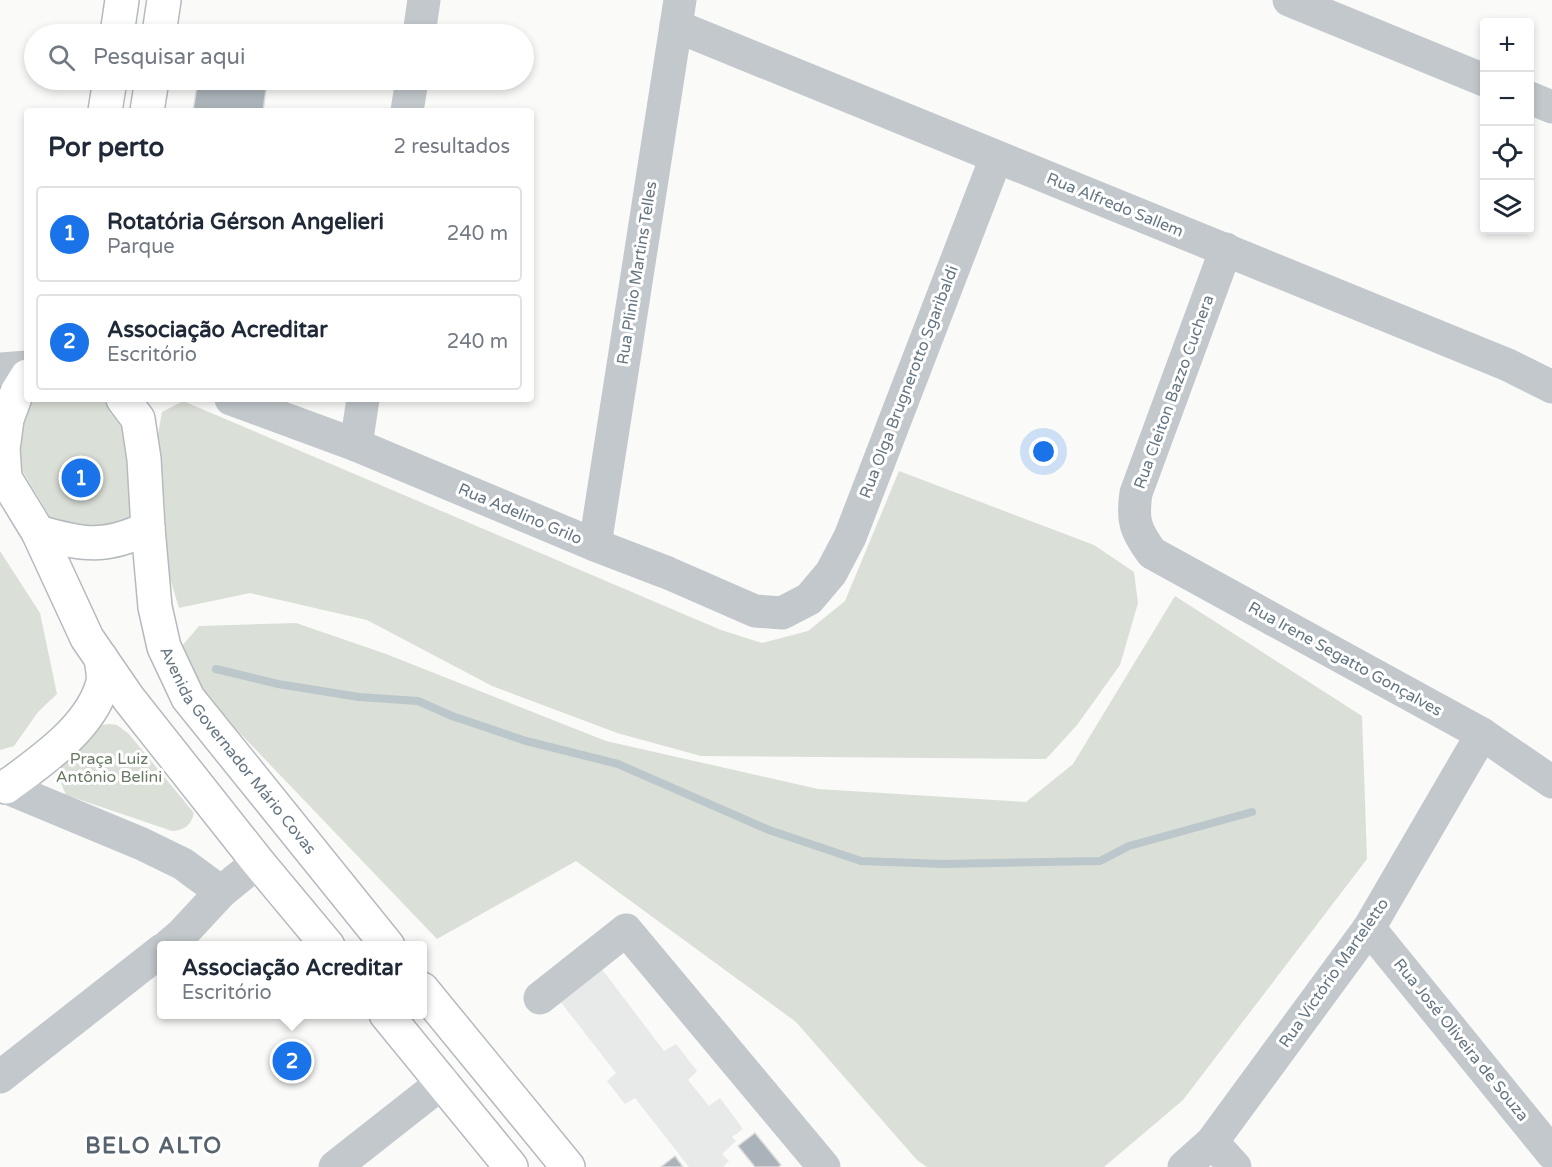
<!DOCTYPE html>
<html lang="pt">
<meta charset="utf-8">
<style>
:root{--surface:#fff;--page:#f6f6f7;--text:#1f2937;--muted:#747a83;--line:#e0e1e3;--accent:#1a73e8}
body{margin:0;font-family:"Varela Round",sans-serif;background:var(--page);color:var(--text)}
.controls{position:absolute;right:18px;top:18px;display:grid;overflow:hidden;border-radius:6px;box-shadow:0 3px 9px #0003}
.controls button{width:54px;height:54px;display:grid;place-items:center;padding:0;border:0;border-bottom:2px solid var(--line);background:var(--surface);color:var(--text);font:30px sans-serif}
.you{position:absolute;left:1044px;top:452px;width:21px;height:21px;margin:-15px;border:4px solid #fff;border-radius:50%;background:#1a73e8;box-shadow:0 0 0 9px #1a73e833}
.badge{display:grid;place-items:center;width:39px;height:39px;border-radius:50%;background:var(--accent);color:#fff;font-size:20px;font-weight:700}
.pin{position:absolute;translate:-50% -50%;border:3px solid #fff;box-shadow:0 2px 6px #0006}
.popup{position:absolute;left:157px;top:941px;width:270px;height:78px;box-sizing:border-box;display:grid;place-content:center;border-radius:6px;background:var(--surface);filter:drop-shadow(0 2px 4px #0005);font-size:20px;white-space:nowrap;color:var(--muted)}
.popup b{font-size:22px;color:var(--text)}
.popup::after{content:'';position:absolute;left:50%;top:100%;margin-left:-12px;border:12px solid transparent;border-top-color:var(--surface)}
.list{margin:0;padding:0;list-style:none}
h2{display:flex;justify-content:space-between;align-items:center;height:78px;margin:0;padding:0 24px;font-size:26px}
h2 small{font-size:20px;font-weight:400;color:var(--muted)}
.list li{display:grid;grid-template-columns:39px 1fr auto;gap:18px;align-items:center;box-sizing:border-box;height:96px;margin:0 12px 12px;padding:0 12px;border:2px solid var(--line);border-radius:6px}
.list b{display:block;font-size:22px;white-space:nowrap}
.list p{margin:0;font-size:20px;white-space:nowrap;color:var(--muted)}
.list em{font-size:20px;font-style:normal;color:var(--muted)}
.icon{flex:none;width:33px;height:33px;fill:none;stroke:currentColor;stroke-width:2;stroke-linecap:round;stroke-linejoin:round}
.map{position:relative;flex:none;width:1552px;height:1167px;overflow:hidden}
.search{position:absolute;background:var(--surface);box-shadow:0 3px 9px #0003;left:24px;top:24px;width:510px;height:66px;display:flex;align-items:center;gap:15px;box-sizing:border-box;padding:0 21px;border-radius:33px;color:var(--muted);font-size:22px}
.panel{position:absolute;background:var(--surface);box-shadow:0 3px 9px #0003;left:24px;top:108px;width:510px;height:294px;border-radius:6px}
.map>svg:first-child{display:block}
.built{fill:#e8e9e9}
.green{fill:#dadfd7}
.lines{fill:none;stroke-linecap:round;stroke-linejoin:round}
.stream{stroke:#bbc7cb;stroke-width:8}
.building{fill:#aab3b9;stroke:#dcdcda;stroke-width:1.5}
.major-casing{stroke:#b5babe;stroke-width:36}
.minor{stroke:#c3c8cc;stroke-width:33}
.major{stroke:#fff;stroke-width:33}
.labels{text-anchor:middle;dominant-baseline:central;stroke-width:6;stroke-linejoin:round;paint-order:stroke}
.street-label{font-size:16px;fill:#657683;stroke:#fff}
.park-label{font-size:16px;fill:#687a64;stroke:#fff}
.district-label{font-size:22px;font-weight:bold;letter-spacing:1.5px;fill:#57646e;stroke:#fff}
</style>
<div class="map">
<svg width="1552" height="1167" viewBox="0 0 1552 1167">
<rect width="100%" height="100%" fill="#fafaf8"/>
<path class="built" d="M598 964 664 1051 676 1044 697 1071 688 1080 709 1106 720 1098 743 1129 732 1137 736 1141 722 1154 729 1161 723 1167H689L635 1098 625 1104 607 1081 616 1073 556 996Z"/>
<g class="green">
<path d="M30 399H112L132 436 134 515 127 524 82 531 50 517 16 460 18 425Z"/>
<path d="M183 401 721 630 762 643 808 631 845 601 899 471 1094 545 1134 572 1138 603 1120 665 1077 725 1046 759 701 756 617 733 492 686 367 620 250 593 179 608 168 572 164 497 156 446 162 412Z"/>
<path d="M0 551 40 613 57 694 38 712 14 746 0 750Z"/>
<path d="M1175 596 1362 716 1367 859 1183 1100 1104 1167H927L917 1160 796 1022 576 861 437 939 190 681 182 646 199 626 296 623 386 654 606 741 818 789 1026 802 1073 764Z"/>
<path d="M109 724 117 725 129 734 194 813C191 825 185 830 172 831L66 795 61 783V758L102 725Z"/>
</g>
<g class="lines">
<path class="stream" d="M216 669 278 684 359 697 418 701 452 716 526 741 618 764 769 830 861 861 943 864 1100 861 1129 846 1252 812"/>
</g>
<g class="building">
<path d="M198 80H249L267 82 263 111H193Z"/>
<path d="M755 1133 781 1165 778 1167H755L738 1146Z"/>
<path d="M675 1156 683 1167H661Z"/>
</g>
<g class="lines">
<g class="major-casing">
<g id="major">
<path d="M117 34 122 0"/>
<path d="M159 34 164 0"/>
<path d="M105 111 110 80"/>
<path d="M147 111 152 80"/>
<path d="M27 376 17 392 7 419 3 449 5 478 38 532 87 638 129 699 258 862 328 946"/>
<path id="s1" d="M148 528 155 607 164 647 188 698 388 946"/>
<path d="M38 532C83 545 105 549 148 528L144 459 138 419 123 399"/>
<path d="M6 787C40 762 89 729 102 686 105 678 102 666 101 658"/>
<path d="M422 989 568 1167"/>
<path d="M386 1014 511 1167"/>
</g>
</g>
<g class="minor">
<path d="M1289 0 1484 80"/>
<path d="M676 26 1508 365 1552 387"/>
<path d="M419 34 424 0"/>
<path d="M1530 98 1552 107"/>
<path d="M407 111 412 80"/>
<path d="M1226 249 1136 493C1132 520 1135 530 1152 553L1482 734 1552 782"/>
<path d="M0 369 27 367"/>
<path d="M231 399 356 445 595 545 668 573 755 611 782 613 809 599 831 573 850 537 996 158"/>
<path d="M356 445 363 399"/>
<path d="M595 545 680 0"/>
<path d="M0 785 142 844 183 864 221 892"/>
<path d="M1369 928 1552 1153"/>
<path d="M168 946 182 934 221 892 258 862"/>
<path d="M540 998 626 930 824 1167"/>
<path d="M0 1077 162 950"/>
<path d="M1212 1142 1235 1167"/>
<path d="M335 1167 443 1082"/>
<path d="M1184 1167 1212 1142 1369 928 1482 734"/>
</g>
<use href="#major" class="major"/>
</g>
<g class="labels">
<g class="street-label">
<text transform="translate(1115 205) rotate(22)">Rua Alfredo Sallem</text>
<text transform="translate(637 273) rotate(-81)">Rua Plinio Martins Telles</text>
<text transform="translate(909 382) rotate(-69)">Rua Olga Brugnerotto Sgaribaldi</text>
<text transform="translate(1174 392) rotate(-70)">Rua Cleiton Bazzo Cuchera</text>
<text transform="translate(520 514) rotate(23)">Rua Adelino Grilo</text>
<text transform="translate(1345 659) rotate(29)">Rua Irene Segatto Gonçalves</text>
<text stroke="none"><textPath href="#s1" startOffset="248">Avenida Governador Mário Covas</textPath></text>
<text transform="translate(1334 973) rotate(-55)">Rua Victório Marteletto</text>
<text transform="translate(1461 1040) rotate(51)">Rua José Oliveira de Souza</text>
</g>
<g class="park-label">
<text x="109" y="759">Praça Luiz<tspan x="109" dy="18">Antônio Belini</tspan></text>
</g>
<g class="district-label">
<text x="154" y="1146">BELO ALTO</text>
</g>
</g>
</svg>
<div class="controls">
<button>+</button>
<button>−</button>
<button><svg class="icon" aria-label="locate" viewBox="0 0 24 24"><circle cx="12" cy="12" r="6"/><path d="M12 2v4M12 18v4M2 12h4M18 12h4"/></svg></button>
<button><svg class="icon" aria-label="layers" viewBox="0 0 24 24"><path d="M12 4l9 5-9 5-9-5zM3 14l9 5 9-5"/></svg></button>
</div>
<div class="you"></div>
<div class="pin badge" style="left:81px;top:478px">1</div>
<div class="pin badge" style="left:292px;top:1061px">2</div>
<div class="popup"><b>Associação Acreditar</b>Escritório</div>
<div class="search"><svg class="icon" aria-label="search" viewBox="0 0 24 24"><circle cx="10" cy="10" r="6"/><path d="M15 15l6 6"/></svg>Pesquisar aqui</div>
<section class="panel">
<h2>Por perto<small>2 resultados</small></h2>
<ul class="list">
<li><span class="badge">1</span><div><b>Rotatória Gérson Angelieri</b><p>Parque</p></div><em>240 m</em></li>
<li><span class="badge">2</span><div><b>Associação Acreditar</b><p>Escritório</p></div><em>240 m</em></li>
</ul>
</section>
</div>
